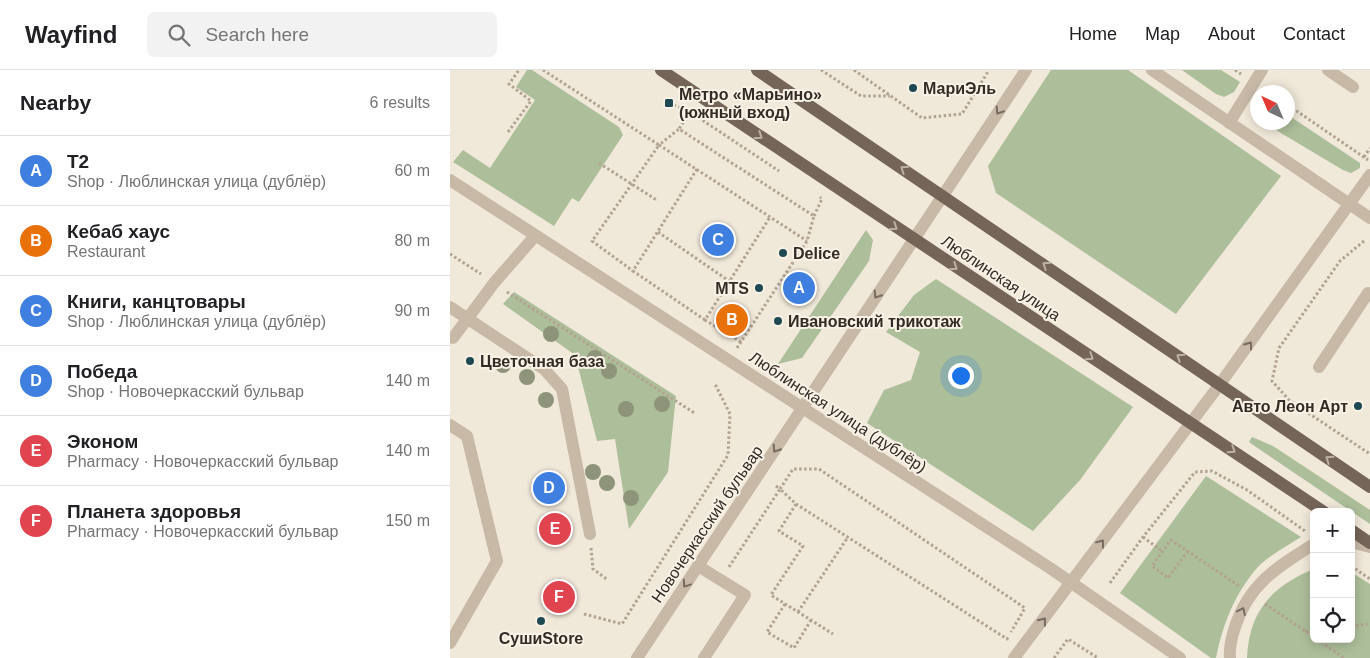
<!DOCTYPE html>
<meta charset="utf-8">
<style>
:root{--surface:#fff;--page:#f2f2f2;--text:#202124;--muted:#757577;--line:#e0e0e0;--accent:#1e4852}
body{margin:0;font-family:Arial,sans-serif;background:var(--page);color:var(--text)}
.controls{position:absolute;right:15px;bottom:15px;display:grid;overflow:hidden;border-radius:8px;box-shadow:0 2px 12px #0003}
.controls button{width:45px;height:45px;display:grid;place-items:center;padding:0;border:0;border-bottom:1px solid var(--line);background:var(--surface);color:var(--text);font:25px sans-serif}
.compass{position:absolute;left:800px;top:15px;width:45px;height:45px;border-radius:50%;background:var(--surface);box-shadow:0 2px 12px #0003;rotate:316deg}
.you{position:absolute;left:510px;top:305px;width:18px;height:18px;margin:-12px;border:4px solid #fff;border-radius:50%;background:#1a73e8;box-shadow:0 0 0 8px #1a73e833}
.badge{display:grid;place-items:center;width:32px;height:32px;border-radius:50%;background:var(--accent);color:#fff;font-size:16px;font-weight:700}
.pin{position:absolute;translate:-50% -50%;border:2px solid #fff;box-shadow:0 1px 5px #0006}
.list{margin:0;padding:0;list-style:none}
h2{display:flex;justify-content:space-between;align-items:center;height:65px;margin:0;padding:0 20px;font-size:21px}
h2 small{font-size:16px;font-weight:400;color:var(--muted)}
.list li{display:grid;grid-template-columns:32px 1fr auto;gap:15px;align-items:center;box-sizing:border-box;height:70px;padding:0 20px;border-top:1px solid var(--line)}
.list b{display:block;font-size:19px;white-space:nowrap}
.list p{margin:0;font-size:16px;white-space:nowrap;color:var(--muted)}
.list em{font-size:16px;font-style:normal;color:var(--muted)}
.icon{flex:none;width:28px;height:28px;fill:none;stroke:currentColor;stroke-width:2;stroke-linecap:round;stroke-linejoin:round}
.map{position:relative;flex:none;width:920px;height:588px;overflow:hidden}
header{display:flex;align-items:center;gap:30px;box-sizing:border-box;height:70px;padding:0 25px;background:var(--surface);border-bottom:1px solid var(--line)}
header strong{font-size:24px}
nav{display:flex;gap:28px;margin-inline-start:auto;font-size:18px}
.search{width:350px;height:45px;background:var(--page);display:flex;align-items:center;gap:12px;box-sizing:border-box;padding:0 18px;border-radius:8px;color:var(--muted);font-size:19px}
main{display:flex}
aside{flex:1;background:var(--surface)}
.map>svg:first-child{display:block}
.green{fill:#adbe9a}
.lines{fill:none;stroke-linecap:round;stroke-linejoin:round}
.path{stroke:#b2a390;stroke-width:3;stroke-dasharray:2.5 2.5;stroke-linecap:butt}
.minor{stroke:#c7b9a6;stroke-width:12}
.major{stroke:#746558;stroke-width:12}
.tree{fill:#8e9479}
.oneway{stroke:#766b60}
.oneway2{stroke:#bdb2a6}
.poi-dot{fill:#1e4852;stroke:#f8f1e5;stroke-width:2}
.labels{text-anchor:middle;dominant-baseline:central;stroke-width:4;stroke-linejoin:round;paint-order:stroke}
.poi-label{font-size:16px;font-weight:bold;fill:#332c26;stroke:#f8f1e5;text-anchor:start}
.street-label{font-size:16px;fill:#332c26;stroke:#f8f1e5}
</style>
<header>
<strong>Wayfind</strong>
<div class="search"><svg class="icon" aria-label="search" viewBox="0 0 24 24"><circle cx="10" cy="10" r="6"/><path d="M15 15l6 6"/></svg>Search here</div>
<nav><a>Home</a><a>Map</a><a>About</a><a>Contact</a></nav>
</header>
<main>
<aside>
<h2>Nearby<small>6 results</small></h2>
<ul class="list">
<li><span class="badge" style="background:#3f7fe0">A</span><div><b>T2</b><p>Shop · Люблинская улица (дублёр)</p></div><em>60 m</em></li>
<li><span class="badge" style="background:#e8710a">B</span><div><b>Кебаб хаус</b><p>Restaurant</p></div><em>80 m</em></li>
<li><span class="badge" style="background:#3f7fe0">C</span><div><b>Книги, канцтовары</b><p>Shop · Люблинская улица (дублёр)</p></div><em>90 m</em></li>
<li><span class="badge" style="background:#3f7fe0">D</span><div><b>Победа</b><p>Shop · Новочеркасский бульвар</p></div><em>140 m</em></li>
<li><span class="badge" style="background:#e0444e">E</span><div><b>Эконом</b><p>Pharmacy · Новочеркасский бульвар</p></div><em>140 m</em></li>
<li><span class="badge" style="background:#e0444e">F</span><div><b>Планета здоровья</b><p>Pharmacy · Новочеркасский бульвар</p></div><em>150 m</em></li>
</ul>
</aside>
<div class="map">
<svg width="920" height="588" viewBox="0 0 920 588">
<rect width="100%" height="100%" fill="#f0e8d9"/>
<g class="green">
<path d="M77 0H82L169 57 173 65 129 132 122 128 104 156 3 92 13 80 40 98 85 30 66 17Z"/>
<path d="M601 0H678L831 106 726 244 546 123 538 96Z"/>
<path d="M732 0H771L790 12 784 22 774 27 766 24Z"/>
<path d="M838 45 910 93V98L901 103 893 100 814 53 838 52Z"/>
<path d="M416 160 423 170 419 191 352 288 328 294Z"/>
<path d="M486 209 683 337 630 410 583 461 417 353 434 320 461 310 470 282 436 262 464 225Z"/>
<path d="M64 222 226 326 218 402 179 459 165 369 147 371 125 285 53 234Z"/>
<path d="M802 367 823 376 920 440V454L806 377 799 372Z"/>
<path d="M756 406 851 467C837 476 818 486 807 498 784 525 773 554 766 588H761L670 523Z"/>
<path d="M864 499V569H901V502L920 514V588H797C799 541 822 516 864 499Z"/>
</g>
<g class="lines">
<g class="path">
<path d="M93 0 209 75 142 171 183 201"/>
<path d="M371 0 411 26H440"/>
<path d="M404 0 472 48 512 44 539 0"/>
<path d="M785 0 791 4"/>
<path d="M219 33 240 42 229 59"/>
<path d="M838 35 918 90"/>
<path d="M240 42 329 101"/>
<path d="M58 62 81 31 59 14 69 0"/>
<path d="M914 87 920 78"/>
<path d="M149 93 208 131"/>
<path d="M247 99 183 201 255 250"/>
<path d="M364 146 372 129 370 127"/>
<path d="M208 162 279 211"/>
<path d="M914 171 890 191 829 278 822 311 840 331 920 384"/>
<path d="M0 184 31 204"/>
<path d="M57 222 246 344"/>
<path d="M291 272 255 250 320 147"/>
<path d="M287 278 357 171 364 146 229 59 209 75 357 171"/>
<path d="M326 416 330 419 343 399H369L575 538 561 562"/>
<path d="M346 434 329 461 353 476 321 525 383 564"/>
<path d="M693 467 712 481"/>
<path d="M141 478 143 499 158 510"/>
<path d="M738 481 718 508 702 496 721 470 789 516"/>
<path d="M901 496 920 509"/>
<path d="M279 497 330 419 346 434 557 569 558 567"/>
<path d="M660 513 693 467 745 402 762 401 797 420 855 461"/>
<path d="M335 534 317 562 344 578 361 550"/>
<path d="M815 534 864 567"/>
<path d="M348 542 398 467"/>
<path d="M134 544 172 554 278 385 280 344 265 314"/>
<path d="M901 556 920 554"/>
<path d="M855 561 864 560"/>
<path d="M867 569 894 588"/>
<path d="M604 588 618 569 648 588"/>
</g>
<g class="minor">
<path d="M702 0 920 148"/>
<path d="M878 0 903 17"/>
<path d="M779 53 812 0"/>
<path d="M0 110 600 498 730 588"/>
<path d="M0 237 94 299 112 319 140 464"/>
<path d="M3 268 44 213 85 166"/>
<path d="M869 297 918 223 920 224"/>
<path d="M0 355 17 366 47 491 0 573"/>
<path d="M901 472 920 477"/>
<path d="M248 496 295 525 254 588"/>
<path d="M187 588 576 0"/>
<path d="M564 588 770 314 920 105"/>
<path d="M780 588C779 578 782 566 785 557 799 514 827 497 864 474"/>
</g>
<g class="major">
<path d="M211 0 874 442"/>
<path d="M307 0 920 417"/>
<path d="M901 460 920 473"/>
</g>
</g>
<g class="tree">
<circle cx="101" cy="264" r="8"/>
<circle cx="145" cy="288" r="8"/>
<circle cx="53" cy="295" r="8"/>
<circle cx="159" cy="301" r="8"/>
<circle cx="77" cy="307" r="8"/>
<circle cx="96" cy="330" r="8"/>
<circle cx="212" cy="334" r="8"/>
<circle cx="176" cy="339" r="8"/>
<circle cx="143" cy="402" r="8"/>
<circle cx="157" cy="413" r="8"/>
<circle cx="181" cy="428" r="8"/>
</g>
<defs><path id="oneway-chevron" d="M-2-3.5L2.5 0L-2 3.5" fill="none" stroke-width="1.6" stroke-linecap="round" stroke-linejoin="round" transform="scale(1.25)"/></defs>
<g class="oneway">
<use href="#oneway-chevron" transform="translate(549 41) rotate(123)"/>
<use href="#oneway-chevron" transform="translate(427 225) rotate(123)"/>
<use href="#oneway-chevron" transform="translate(799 275) rotate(-54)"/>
<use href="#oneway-chevron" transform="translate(326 379) rotate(123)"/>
<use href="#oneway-chevron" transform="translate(651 473) rotate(-53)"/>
<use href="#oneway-chevron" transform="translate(236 514) rotate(124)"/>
<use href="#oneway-chevron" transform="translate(792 541) rotate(-65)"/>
<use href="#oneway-chevron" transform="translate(593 551) rotate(-52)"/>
</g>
<g class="oneway2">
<use href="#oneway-chevron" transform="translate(309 66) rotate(34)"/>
<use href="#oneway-chevron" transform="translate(454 99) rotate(-146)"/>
<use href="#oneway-chevron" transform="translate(444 157) rotate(34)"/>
<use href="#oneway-chevron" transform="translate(596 195) rotate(-146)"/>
<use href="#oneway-chevron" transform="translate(504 197) rotate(34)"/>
<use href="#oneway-chevron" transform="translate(640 287) rotate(34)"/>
<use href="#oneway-chevron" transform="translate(730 287) rotate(-146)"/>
<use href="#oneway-chevron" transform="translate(782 380) rotate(33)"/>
<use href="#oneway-chevron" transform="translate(879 389) rotate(-146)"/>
</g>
<g class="poi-dot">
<circle cx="463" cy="18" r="5"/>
<rect x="214" y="28" width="10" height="10" rx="2.5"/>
<circle cx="333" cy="183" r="5"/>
<circle cx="309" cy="218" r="5"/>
<circle cx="328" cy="251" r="5"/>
<circle cx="20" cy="291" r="5"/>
<circle cx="908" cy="336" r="5"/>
<circle cx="91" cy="551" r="5"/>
</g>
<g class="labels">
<g class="poi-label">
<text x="473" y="18">МариЭль</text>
<text x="229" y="24">Метро «Марьино»<tspan x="229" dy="18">(южный вход)</tspan></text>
<text x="343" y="183">Delice</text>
<text x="299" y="218" text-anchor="end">MTS</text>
<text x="338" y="251">Ивановский трикотаж</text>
<text x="30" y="291">Цветочная база</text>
<text x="898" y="336" text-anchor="end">Авто Леон Арт</text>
<text x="91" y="568" text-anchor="middle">СушиStore</text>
</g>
<g class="street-label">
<text transform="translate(551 208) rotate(34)">Люблинская улица</text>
<text transform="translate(388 342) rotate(33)">Люблинская улица (дублёр)</text>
<text transform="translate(257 454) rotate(-56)">Новочеркасский бульвар</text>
</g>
</g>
</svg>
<div class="controls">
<button>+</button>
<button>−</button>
<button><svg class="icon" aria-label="locate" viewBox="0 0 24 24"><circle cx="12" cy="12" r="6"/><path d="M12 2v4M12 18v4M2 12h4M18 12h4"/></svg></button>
</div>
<svg class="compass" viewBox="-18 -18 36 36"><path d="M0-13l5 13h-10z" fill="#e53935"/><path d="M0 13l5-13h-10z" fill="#757577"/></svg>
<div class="you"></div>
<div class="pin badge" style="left:349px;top:218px;background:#3f7fe0">A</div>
<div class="pin badge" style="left:282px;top:250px;background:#e8710a">B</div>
<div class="pin badge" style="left:268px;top:170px;background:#3f7fe0">C</div>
<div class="pin badge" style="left:99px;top:418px;background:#3f7fe0">D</div>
<div class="pin badge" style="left:105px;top:459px;background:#e0444e">E</div>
<div class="pin badge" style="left:109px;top:527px;background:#e0444e">F</div>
</div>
</main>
